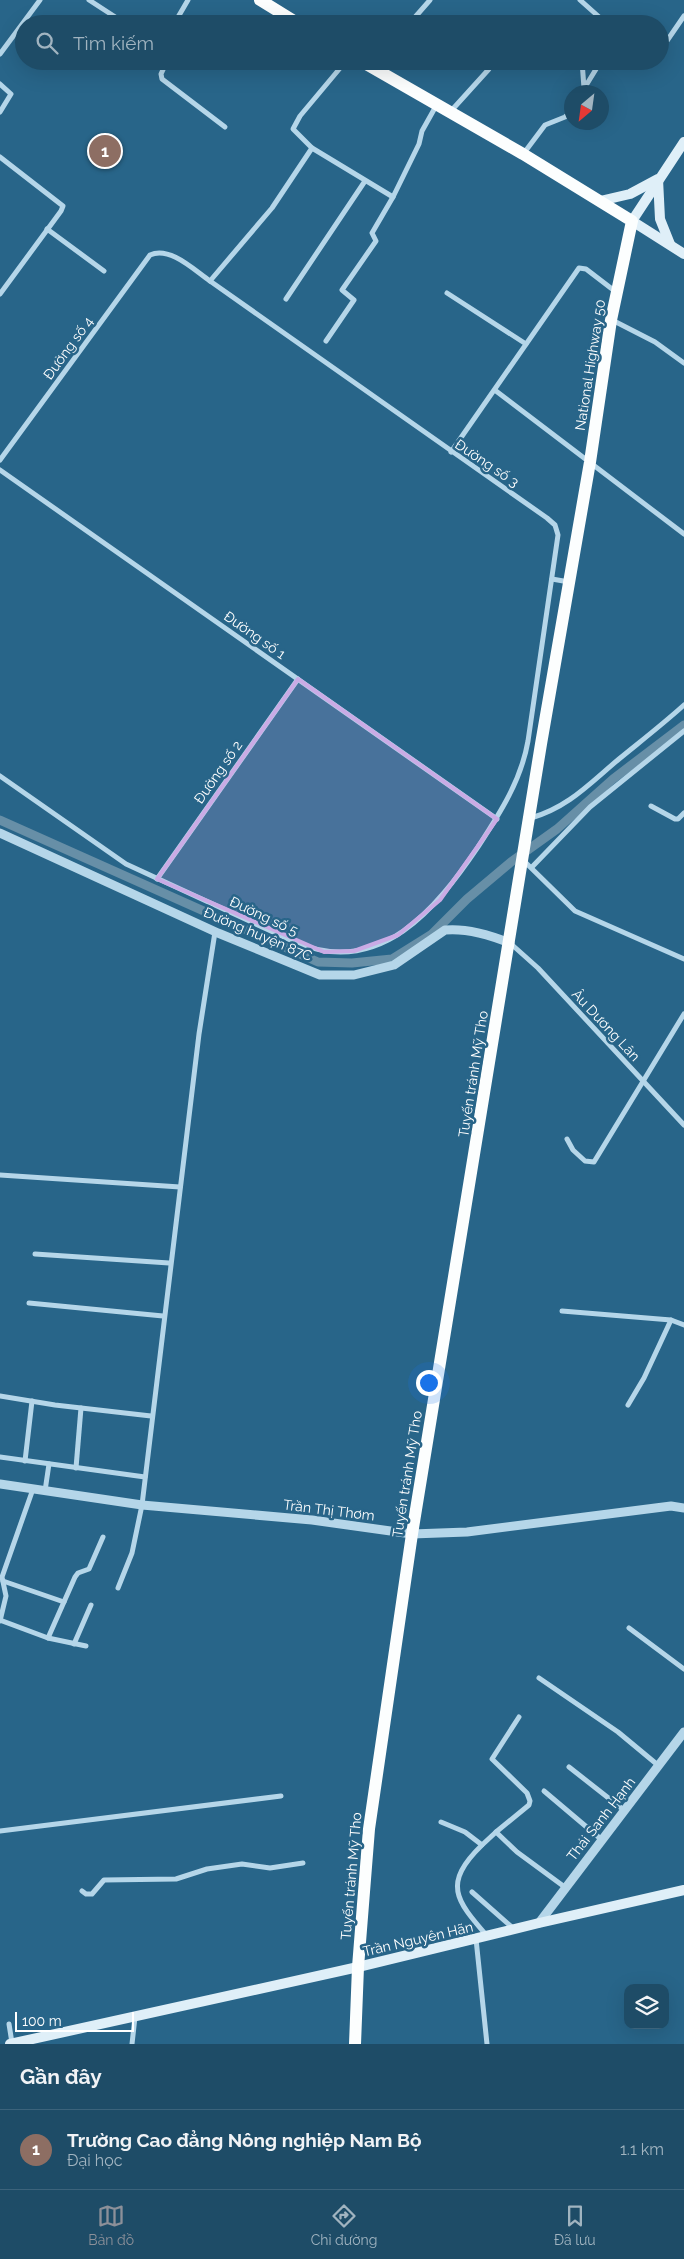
<!DOCTYPE html>
<html lang="vi">
<meta charset="utf-8">
<style>
:root{--surface:#1e4c67;--page:#26536d;--text:#f1f3f6;--muted:#a1b4c0;--line:#3c637b;--accent:#8c9099}
body{margin:0;font-family:Raleway,sans-serif;background:var(--page);color:var(--text)}
.controls{position:absolute;right:15px;bottom:15px;display:grid;overflow:hidden;border-radius:10px;box-shadow:0 5px 20px #0002}
.controls button{width:45px;height:45px;display:grid;place-items:center;padding:0;border:0;border-bottom:1px solid var(--line);background:var(--surface);color:var(--text);font:25px sans-serif}
.compass{position:absolute;left:564px;top:85px;width:45px;height:45px;border-radius:50%;background:var(--surface);box-shadow:0 5px 20px #0002;rotate:209deg}
.scale{position:absolute;left:15px;bottom:12px;width:119px;box-sizing:border-box;padding-left:5px;border:2px solid #fff;border-top:0;font-size:14px;line-height:18px;white-space:nowrap;color:#fff;-webkit-text-stroke:4px #286589;paint-order:stroke}
.you{position:absolute;left:428px;top:1382px;width:18px;height:18px;margin:-12px;border:4px solid #fff;border-radius:50%;background:#1a73e8;box-shadow:0 0 0 8px #1a73e833}
.badge{display:grid;place-items:center;width:32px;height:32px;border-radius:50%;background:var(--accent);color:#fff;font-size:16px;font-weight:700}
.pin{position:absolute;translate:-50% -50%;border:2px solid #fff;box-shadow:0 1px 5px #0006}
.list{margin:0;padding:0;list-style:none}
h2{display:flex;justify-content:space-between;align-items:center;height:65px;margin:0;padding:0 20px;font-size:21px}
h2 small{font-size:16px;font-weight:400;color:var(--muted)}
.list li{display:grid;grid-template-columns:32px 1fr auto;gap:15px;align-items:center;box-sizing:border-box;height:80px;padding:0 20px;border-top:1px solid var(--line)}
.list b{display:block;font-size:19px;white-space:nowrap}
.list p{margin:0;font-size:16px;white-space:nowrap;color:var(--muted)}
.list em{font-size:16px;font-style:normal;color:var(--muted)}
.icon{flex:none;width:28px;height:28px;fill:none;stroke:currentColor;stroke-width:2;stroke-linecap:round;stroke-linejoin:round}
.map{position:relative;flex:none;width:684px;height:2044px;overflow:hidden}
.search{position:absolute;background:var(--surface);box-shadow:0 5px 20px #0002;left:15px;right:15px;top:15px;height:55px;display:flex;align-items:center;gap:12px;box-sizing:border-box;padding:0 18px;border-radius:28px;color:var(--muted);font-size:19px}
.sheet{height:145px;background:var(--surface)}
nav{display:flex;justify-content:space-around;align-items:center;box-sizing:border-box;height:70px;border-top:1px solid var(--line);background:var(--surface);font-size:14px;color:var(--muted)}
nav a{display:grid;justify-items:center;gap:2px}
nav .on{color:var(--accent)}
.map>svg:first-child{display:block}
.lines{fill:none;stroke-linecap:round;stroke-linejoin:round}
.canal{stroke:#678fa7;stroke-width:9}
.minor{stroke:#b5d6e9;stroke-width:5}
.tertiary{stroke:#b5d6e9;stroke-width:9}
.secondary{stroke:#dfeff8;stroke-width:10}
.trunk{stroke:#fcfefe;stroke-width:12}
.marked{fill:#caabe5;fill-opacity:0.2;stroke:#caabe5;stroke-width:4;stroke-linejoin:round}
.labels{text-anchor:middle;dominant-baseline:central;stroke-width:5;stroke-linejoin:round;paint-order:stroke}
.street-label{font-size:14px;fill:#fff;stroke:#286589}
</style>
<div class="map">
<svg width="684" height="2044" viewBox="0 0 684 2044">
<rect width="100%" height="100%" fill="#286589"/>
<g class="lines">
<path class="canal" d="M0 820 318 962 352 963 392 959 432 934 467 899 511 862 557 829 613 779 684 725"/>
<g class="minor">
<path d="M89 0 126 24"/>
<path d="M580 0 607 24"/>
<path d="M174 24 188 0"/>
<path d="M409 24 430 0"/>
<path d="M660 51 684 16"/>
<path d="M0 54 40 0"/>
<path d="M167 61 161 74 162 79 225 127"/>
<path d="M346 61 300 116 293 129 312 148 393 197 419 144 422 131 436 106"/>
<path d="M582 61 584 88"/>
<path d="M0 84 11 94 0 112"/>
<path d="M582 92 601 61"/>
<path d="M451 111 489 69 493 61"/>
<path d="M524 153 545 125 565 117 572 111"/>
<path d="M0 157 63 206 61 211 0 294"/>
<path d="M47 229 104 271"/>
<path d="M210 281 272 208 312 148"/>
<path d="M447 293 526 344"/>
<path d="M286 299 365 181"/>
<path d="M612 320 655 342 684 363"/>
<path d="M326 341 354 300 342 290 376 241 372 233 393 197"/>
<path d="M496 391 684 534"/>
<path d="M451 452 579 268 586 269 616 292"/>
<path d="M0 460 150 255C170 246 194 270 210 281L547 518 555 525 558 535 528 741C521 781 500 813 478 847 436 909 381 977 297 943L126 864 0 776"/>
<path d="M0 470 497 819"/>
<path d="M552 579 569 582"/>
<path d="M651 806 675 819H678L684 813"/>
<path d="M531 818C569 807 590 783 619 759 641 741 663 724 684 705"/>
<path d="M523 860 575 911 684 959"/>
<path d="M532 867 590 807 684 731"/>
<path d="M157 879 298 679"/>
<path d="M510 943 538 968 684 1125"/>
<path d="M567 1139 573 1150 585 1161 594 1162 684 1014"/>
<path d="M0 1175 180 1187"/>
<path d="M35 1254 169 1263"/>
<path d="M29 1303 163 1316"/>
<path d="M562 1311 671 1320 684 1325"/>
<path d="M0 1396 55 1405 151 1416"/>
<path d="M628 1405 644 1378 671 1320"/>
<path d="M0 1457 145 1477"/>
<path d="M25 1461 32 1401"/>
<path d="M76 1468 81 1408"/>
<path d="M45 1491 49 1464"/>
<path d="M3 1581 64 1602"/>
<path d="M118 1588 132 1553 142 1505 199 1034 215 932"/>
<path d="M0 1620 48 1638 86 1646"/>
<path d="M0 1621 6 1596 2 1577 33 1489"/>
<path d="M629 1628 684 1669"/>
<path d="M48 1638 75 1577 78 1573 89 1569 103 1537"/>
<path d="M74 1644 91 1605"/>
<path d="M539 1678 618 1732 659 1766"/>
<path d="M519 1717 492 1759 527 1793 530 1801 529 1805 496 1832 517 1852 566 1888"/>
<path d="M569 1767 625 1811"/>
<path d="M544 1791 602 1840"/>
<path d="M441 1822 465 1832 482 1845 496 1832"/>
<path d="M0 1831 281 1796"/>
<path d="M482 1845C442 1884 456 1900 487 1936"/>
<path d="M82 1891 86 1894H92L104 1880 176 1879 207 1869 242 1864 270 1868 303 1863"/>
<path d="M472 1892 514 1929"/>
<path d="M476 1939 487 2044"/>
<path d="M9 2024 12 2043"/>
<path d="M132 2044 135 2017"/>
</g>
<g class="tertiary">
<path d="M0 833 218 933 320 975H354L394 965 445 930C466 928 490 935 510 943"/>
<path d="M0 1484 142 1505 312 1520 412 1534 467 1532 671 1506 684 1508"/>
<path d="M539 1923 684 1732"/>
</g>
<g class="secondary">
<path d="M684 142 632 221 684 254"/>
<path d="M600 201 630 194 658 179 660 219 670 244"/>
<path d="M10 2044 358 1967 539 1923 684 1890"/>
</g>
<g class="trunk">
<path d="M260 0 299 24"/>
<path d="M355 2044 358 1967 369 1829 412 1534 541 744 590 462 611 320 632 221 523 154 361 61"/>
</g>
</g>
<path class="marked" d="M298 679 497 819 440 900 398 935 354 951 324 952 157 879Z"/>
<g class="labels">
<g class="street-label">
<text transform="translate(68 348) rotate(-54)">Đường số 4</text>
<text transform="translate(590 365) rotate(-81)">National Highway 50</text>
<text transform="translate(487 463) rotate(34)">Đường số 3</text>
<text transform="translate(255 635) rotate(35)">Đường số 1</text>
<text transform="translate(218 772) rotate(-55)">Đường số 2</text>
<text transform="translate(264 916) rotate(25)">Đường số 5</text>
<text transform="translate(258 934) rotate(23)">Đường huyện 87C</text>
<text transform="translate(606 1025) rotate(47)">Âu Dương Lân</text>
<text transform="translate(473 1074) rotate(-81)">Tuyến tránh Mỹ Tho</text>
<text transform="translate(407 1474) rotate(-81)">Tuyến tránh Mỹ Tho</text>
<text transform="translate(329 1510) rotate(7)">Trần Thị Thơm</text>
<text transform="translate(601 1819) rotate(-52)">Thái Sanh Hạnh</text>
<text transform="translate(351 1876) rotate(-85)">Tuyến tránh Mỹ Tho</text>
<text transform="translate(418 1939) rotate(-13)">Trần Nguyên Hãn</text>
</g>
</g>
</svg>
<div class="controls">
<button><svg class="icon" aria-label="layers" viewBox="0 0 24 24"><path d="M12 4l9 5-9 5-9-5zM3 14l9 5 9-5"/></svg></button>
</div>
<svg class="compass" viewBox="-18 -18 36 36"><path d="M0-13l5 13h-10z" fill="#e53935"/><path d="M0 13l5-13h-10z" fill="#a1b4c0"/></svg>
<div class="scale">100 m</div>
<div class="you"></div>
<div class="pin badge" style="left:105px;top:151px;background:#8d6e63">1</div>
<div class="search"><svg class="icon" aria-label="search" viewBox="0 0 24 24"><circle cx="10" cy="10" r="6"/><path d="M15 15l6 6"/></svg>Tìm kiếm</div>
</div>
<section class="sheet">
<h2>Gần đây<small></small></h2>
<ul class="list">
<li><span class="badge" style="background:#8d6e63">1</span><div><b>Trường Cao đẳng Nông nghiệp Nam Bộ</b><p>Đại học</p></div><em>1.1 km</em></li>
</ul>
</section>
<nav>
<a class="on"><svg class="icon" aria-label="map" viewBox="0 0 24 24"><path d="M3 6l6-2 6 2 6-2v14l-6 2-6-2-6 2zM9 4v14M15 6v14"/></svg>Bản đồ</a>
<a><svg class="icon" aria-label="directions" viewBox="0 0 24 24"><path d="M12 3l9 9-9 9-9-9zM9 14v-3h6M13 9l2 2-2 2"/></svg>Chỉ đường</a>
<a><svg class="icon" aria-label="saved" viewBox="0 0 24 24"><path d="M7 4h10v16l-5-4-5 4z"/></svg>Đã lưu</a>
</nav>
